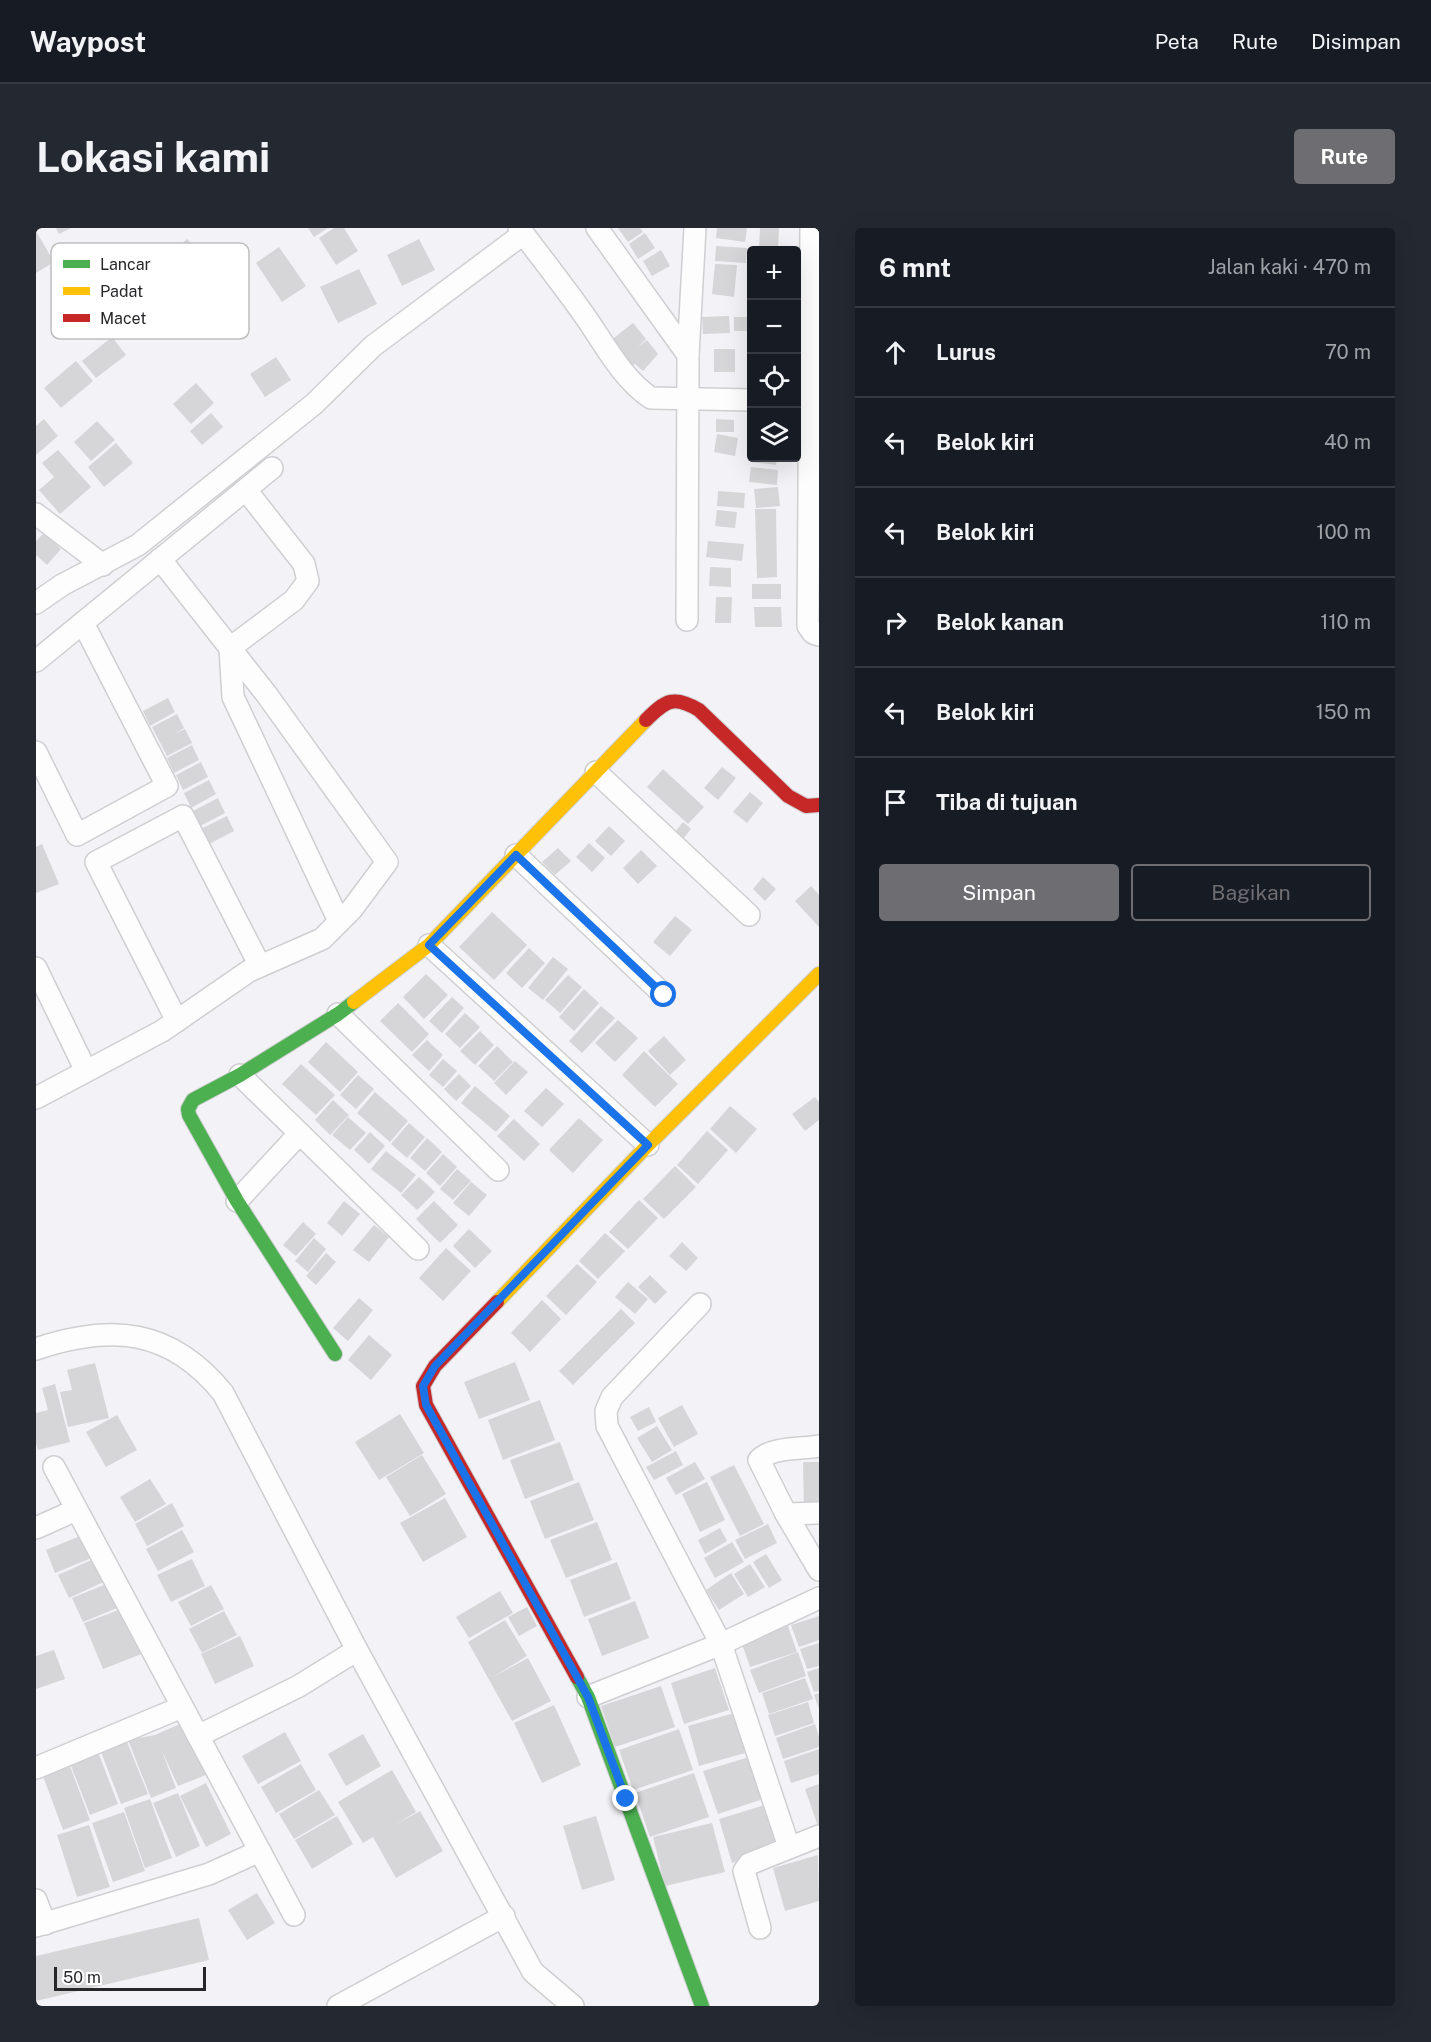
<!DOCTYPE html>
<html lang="id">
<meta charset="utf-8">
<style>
:root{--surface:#171b24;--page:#242831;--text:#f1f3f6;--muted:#9ea1a6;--line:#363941;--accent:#6e6e72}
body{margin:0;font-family:"Public Sans",sans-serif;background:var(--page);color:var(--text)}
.controls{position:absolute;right:18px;top:18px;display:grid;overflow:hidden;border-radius:6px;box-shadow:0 6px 24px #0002}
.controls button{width:54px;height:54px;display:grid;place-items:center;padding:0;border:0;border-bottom:2px solid var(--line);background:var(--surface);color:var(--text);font:30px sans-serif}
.scale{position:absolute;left:18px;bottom:15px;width:152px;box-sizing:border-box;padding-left:6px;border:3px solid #27272a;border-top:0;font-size:16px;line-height:21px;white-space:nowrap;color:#27272a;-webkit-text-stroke:4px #fff;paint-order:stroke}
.stop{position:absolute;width:18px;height:18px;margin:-14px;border:4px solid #1a73e8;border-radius:50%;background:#fff}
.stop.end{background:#1a73e8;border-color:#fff;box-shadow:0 2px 6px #0008}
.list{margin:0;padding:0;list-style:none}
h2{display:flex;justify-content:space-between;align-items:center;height:78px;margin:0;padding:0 24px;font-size:26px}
h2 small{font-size:20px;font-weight:400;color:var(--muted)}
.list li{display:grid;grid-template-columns:39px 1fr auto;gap:18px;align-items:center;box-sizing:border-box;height:90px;padding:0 24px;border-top:2px solid var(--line)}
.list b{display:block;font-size:22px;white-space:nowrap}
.list em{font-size:20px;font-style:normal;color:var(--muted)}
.actions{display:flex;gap:12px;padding:18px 24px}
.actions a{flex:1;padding:14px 0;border:2px solid var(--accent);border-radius:6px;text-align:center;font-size:21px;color:var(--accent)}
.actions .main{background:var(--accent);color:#fff}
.icon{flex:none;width:33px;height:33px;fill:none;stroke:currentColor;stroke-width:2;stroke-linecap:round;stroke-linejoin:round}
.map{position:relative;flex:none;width:783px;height:1778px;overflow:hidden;border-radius:6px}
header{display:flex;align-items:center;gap:36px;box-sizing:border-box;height:84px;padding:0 30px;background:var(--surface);border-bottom:2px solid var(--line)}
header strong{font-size:28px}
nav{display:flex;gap:33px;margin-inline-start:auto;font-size:21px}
.intro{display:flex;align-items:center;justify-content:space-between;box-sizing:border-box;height:144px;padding:0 36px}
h1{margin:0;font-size:42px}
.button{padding:15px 27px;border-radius:6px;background:var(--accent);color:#fff;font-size:21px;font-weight:700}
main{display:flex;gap:36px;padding:0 36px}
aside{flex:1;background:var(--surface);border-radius:6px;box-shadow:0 6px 24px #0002}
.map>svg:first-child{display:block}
.building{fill:#d6d6d9}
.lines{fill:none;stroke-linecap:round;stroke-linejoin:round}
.street-casing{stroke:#cfcfd2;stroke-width:24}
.fast-casing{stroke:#cfcfd2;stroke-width:16}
.slow-casing{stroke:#cfcfd2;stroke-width:16}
.jam-casing{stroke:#cfcfd2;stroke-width:16}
.street{stroke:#fdfdfe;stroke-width:21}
.fast{stroke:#4caf50;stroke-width:14}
.slow{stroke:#ffc107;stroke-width:14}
.jam{stroke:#c62828;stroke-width:14}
.route{stroke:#1a73e8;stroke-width:8}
.key{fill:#fff;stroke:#bebebf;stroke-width:1.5}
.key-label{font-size:16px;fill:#27272a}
</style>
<header>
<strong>Waypost</strong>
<nav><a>Peta</a><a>Rute</a><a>Disimpan</a></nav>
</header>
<div class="intro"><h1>Lokasi kami</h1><a class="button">Rute</a></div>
<main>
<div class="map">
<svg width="783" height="1778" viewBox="0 0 783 1778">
<rect width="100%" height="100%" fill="#f3f3f7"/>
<g class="building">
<path d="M20 0H35L23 6Z"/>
<path d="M272 0H292L278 9Z"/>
<path d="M298 0H308L322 23 300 37 283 10Z"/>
<path d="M582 0H604L607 4 592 14Z"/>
<path d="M681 0H711L709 14 680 10Z"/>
<path d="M724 0H743L742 22H723Z"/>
<path d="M0 3 18 34 0 45Z"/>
<path d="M609 5 619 20 602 31 593 16Z"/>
<path d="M151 11 166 25 153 38 164 49 139 74 120 54 143 31 136 25Z"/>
<path d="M383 11 399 42 366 58 351 27Z"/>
<path d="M680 18 711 20 710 35 679 33Z"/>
<path d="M243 19 270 58 246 74 220 35Z"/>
<path d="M625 22 634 38 616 48 607 33Z"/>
<path d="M679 36 701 37 698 69 676 66Z"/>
<path d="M323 41 341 76 302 95 284 59Z"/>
<path d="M693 88 694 105 667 106 666 89Z"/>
<rect x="698" y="89" width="15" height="14"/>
<path d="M597 95 610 111 602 119 611 112 622 126 607 143 599 136 594 139 574 113Z"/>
<path d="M76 109 90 127 60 150 46 133Z"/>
<rect x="678" y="121" width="21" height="23"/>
<path d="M240 129 255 152 229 169 214 146Z"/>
<path d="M40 133 57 153 25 180 8 160Z"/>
<path d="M160 155 178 175 155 196 137 176Z"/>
<path d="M175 185 187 199 166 217 154 203Z"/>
<path d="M713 186H716V209H711Z"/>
<path d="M8 191 22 208 0 227V198Z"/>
<path d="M680 191 698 192V204H680Z"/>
<path d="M61 193 79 212 55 233 38 214Z"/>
<path d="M681 206 702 210 699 228 678 224Z"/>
<path d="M80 215 97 235 68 259 52 239Z"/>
<path d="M22 222 55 259 24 286 3 262 18 249 6 235Z"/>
<path d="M716 230H741L740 237 715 234Z"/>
<path d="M715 239 742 242 741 257 713 254Z"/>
<path d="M742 259 744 278 720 280 718 261Z"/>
<path d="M682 263 709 265 708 280 681 278Z"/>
<path d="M719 281H740L741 349 721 350Z"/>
<path d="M681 282 701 284 699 300 679 298Z"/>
<path d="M8 305 25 321 11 337 0 327V313Z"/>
<path d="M672 313 708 316 706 333 670 329Z"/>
<path d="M674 339 695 340V359L673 358Z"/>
<rect x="716" y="356" width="29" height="15"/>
<path d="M680 369H696L695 395H679Z"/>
<path d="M718 379H745L746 399H719Z"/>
<path d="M132 470 139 484 114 498 107 483Z"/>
<path d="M141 486 148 500 138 506 149 501 156 515 131 528 116 499Z"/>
<path d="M156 517 163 532 138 545 131 530Z"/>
<path d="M165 534 172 549 147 562 140 547Z"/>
<path d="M686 539 700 550 682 572 668 560Z"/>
<path d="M627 541 668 579 652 596 611 559Z"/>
<path d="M173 552 180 566 155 580 148 565Z"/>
<path d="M714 564 727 575 711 595 697 584Z"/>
<path d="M182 570 189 585 164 598 157 583Z"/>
<path d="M191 588 198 603 173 616 165 601Z"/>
<path d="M647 594 655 601 647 611 639 604Z"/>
<path d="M573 598 589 613 575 628 559 613Z"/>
<path d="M553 615 569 630 556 644 540 629Z"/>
<path d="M6 616 23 656 0 665V619Z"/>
<path d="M522 620 535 633 519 647 506 634Z"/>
<path d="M605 622 621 638 602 656 587 640Z"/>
<path d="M727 649 740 661 729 673 717 661Z"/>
<path d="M775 658 783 667V699L759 673Z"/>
<path d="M456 684 491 717 458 752 423 719Z"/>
<path d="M639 688 656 702 634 728 617 714Z"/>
<path d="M493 720 509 735 486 760 470 745Z"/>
<path d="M517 729 532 741 507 772 492 760Z"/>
<path d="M390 746 412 767 388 791 367 769Z"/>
<path d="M532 747 546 759 524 785 509 772Z"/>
<path d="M548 761 563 775 538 803 523 789Z"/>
<path d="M416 769 428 780 406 805 393 793Z"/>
<path d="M362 775 393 806 376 824 344 793Z"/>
<path d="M565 778 579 790 546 825 533 813Z"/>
<path d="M429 785 444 799 424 820 409 806Z"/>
<path d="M582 792 602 810 579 834 559 815Z"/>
<path d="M444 803 458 817 439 837 424 823Z"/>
<path d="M628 808 650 832 634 847 612 823Z"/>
<path d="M391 812 407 827 393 843 376 827Z"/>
<path d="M290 814 322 844 304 864 272 834Z"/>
<path d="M461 818 477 834 458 853 442 838Z"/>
<path d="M608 823 642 856 619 879 586 847Z"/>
<path d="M407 831 421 843 407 859 393 847Z"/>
<path d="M479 833 492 844 470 867 458 855Z"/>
<path d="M265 836 299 867 280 887 246 856Z"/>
<path d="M423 846 435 858 420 873 408 861Z"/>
<path d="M322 847 338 861 320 881 304 867Z"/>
<path d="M439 858 474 888 460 904 425 875Z"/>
<path d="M510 860 528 876 506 899 488 883Z"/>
<path d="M339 864 372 893 354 914 321 885Z"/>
<path d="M779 869 783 874V892L769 903 756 886Z"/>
<path d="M297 872 313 887 294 907 279 892Z"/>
<path d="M694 878 721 901 700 925 674 901Z"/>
<path d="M312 889 330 905 314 922 296 907Z"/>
<path d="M543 890 567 912 537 945 513 922Z"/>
<path d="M478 891 504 916 488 933 461 908Z"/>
<path d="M373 895 389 909 371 930 355 916Z"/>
<path d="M671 903 692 922 662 956 641 937Z"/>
<path d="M334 904 349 918 333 936 318 922Z"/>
<path d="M391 910 406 924 389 943 374 930Z"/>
<path d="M350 923 380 947 365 965 335 941Z"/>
<path d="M407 926 421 939 404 958 390 945Z"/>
<path d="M639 938 660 959 628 991 607 971Z"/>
<path d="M421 941 435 953 417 972 404 961Z"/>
<path d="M383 949 399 964 381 982 365 967Z"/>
<path d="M435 954 451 967 433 988 417 975Z"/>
<path d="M603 972 622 990 592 1021 573 1004Z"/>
<path d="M308 973 324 986 306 1008 291 995Z"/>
<path d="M398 973 422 997 404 1015 380 991Z"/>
<path d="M267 994 280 1006 260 1028 247 1017Z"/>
<path d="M338 997 353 1009 333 1034 317 1022Z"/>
<path d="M433 1001 456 1023 439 1040 417 1018Z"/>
<path d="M569 1005 589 1023 562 1051 543 1033Z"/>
<path d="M278 1010 290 1021 272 1044 259 1033Z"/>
<path d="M646 1014 662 1030 650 1043 633 1028Z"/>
<path d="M410 1020 435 1043 407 1073 383 1050Z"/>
<path d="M290 1025 300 1034 280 1057 270 1048Z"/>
<path d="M541 1036 561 1054 530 1087 510 1068Z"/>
<path d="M614 1047 631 1064 619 1076 602 1059Z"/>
<path d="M592 1054 612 1071 599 1086 579 1069Z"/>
<path d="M323 1070 337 1082 312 1113 297 1100Z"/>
<path d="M506 1072 525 1091 494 1124 475 1105Z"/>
<path d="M585 1081 599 1095 537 1157 523 1143Z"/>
<path d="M333 1107 356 1127 335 1152 312 1132Z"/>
<path d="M479 1134 494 1172 443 1191 428 1154Z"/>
<path d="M59 1135 73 1190 32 1199 24 1164 36 1162 31 1142Z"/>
<path d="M19 1156 34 1214 2 1222 0 1215V1185L12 1182 6 1160Z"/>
<path d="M504 1172 519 1212 467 1232 452 1192Z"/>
<path d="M646 1177 662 1206 638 1219 622 1190Z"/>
<path d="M613 1179 620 1194 602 1203 594 1189Z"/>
<path d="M364 1186 388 1225 343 1252 319 1214Z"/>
<path d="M81 1187 101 1222 70 1239 50 1204Z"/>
<path d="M621 1198 636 1222 616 1234 601 1210Z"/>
<path d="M524 1214 538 1252 489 1271 474 1232Z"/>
<path d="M640 1223 647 1237 618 1252 610 1239Z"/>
<path d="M386 1227 410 1266 374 1288 350 1249Z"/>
<path d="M659 1234 669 1251 640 1267 630 1250Z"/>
<path d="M767 1234H783V1282H768Z"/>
<path d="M698 1237 728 1296 704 1308 674 1249Z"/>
<path d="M114 1251 130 1276 99 1294 84 1269Z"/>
<path d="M543 1254 558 1292 509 1311 494 1273Z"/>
<path d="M671 1254 689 1292 664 1304 646 1266Z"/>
<path d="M409 1270 431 1309 387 1334 364 1295Z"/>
<path d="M136 1275 148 1298 111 1318 99 1296Z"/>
<path d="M561 1294 576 1332 530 1350 514 1312Z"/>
<path d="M732 1296 741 1315 709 1331 699 1312Z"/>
<path d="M684 1300 691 1313 669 1326 662 1312Z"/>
<path d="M146 1302 158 1324 122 1343 110 1321Z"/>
<path d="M49 1306 58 1329 19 1345 10 1322Z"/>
<path d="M696 1314 708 1334 679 1350 668 1330Z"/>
<path d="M730 1326 746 1352 733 1360 717 1334Z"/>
<path d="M62 1329 72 1352 33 1370 22 1347Z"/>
<path d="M156 1331 169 1358 135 1374 121 1347Z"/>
<path d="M581 1334 595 1371 548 1389 534 1352Z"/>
<path d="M714 1336 729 1359 712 1369 698 1346Z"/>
<path d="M695 1345 708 1366 683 1382 670 1362Z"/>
<path d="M75 1354 86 1378 47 1394 36 1370Z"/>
<path d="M175 1357 188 1381 155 1398 142 1374Z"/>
<path d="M464 1363 477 1385 433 1410 420 1389Z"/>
<path d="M599 1373 613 1410 566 1428 552 1391Z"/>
<path d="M491 1379 501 1398 483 1408 472 1389Z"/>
<path d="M88 1380 108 1425 67 1441 48 1395Z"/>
<path d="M188 1383 201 1407 166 1425 153 1401Z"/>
<path d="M783 1388V1412L763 1419 755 1397Z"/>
<path d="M469 1392 491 1428 457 1449 492 1430 515 1473 476 1493 432 1414Z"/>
<path d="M752 1398 761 1424 714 1439 705 1413Z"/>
<path d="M204 1408 218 1438 179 1456 165 1426Z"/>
<path d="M783 1415V1438L771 1441 764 1421Z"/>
<path d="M18 1422 29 1451 0 1461V1428Z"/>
<path d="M762 1424 770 1448 723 1465 714 1442Z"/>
<path d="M679 1440 693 1482 648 1496 635 1455Z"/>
<path d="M783 1440V1463L778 1464 771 1444Z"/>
<path d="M769 1450 777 1471 733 1486 726 1465Z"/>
<path d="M625 1458 639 1499 579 1519 565 1478Z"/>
<path d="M783 1465V1481L778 1467Z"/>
<path d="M772 1474 778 1495 739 1508 732 1487Z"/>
<path d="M518 1477 545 1537 506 1555 478 1495Z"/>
<path d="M698 1485 709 1525 663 1538 652 1498Z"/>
<path d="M146 1495 170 1547 142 1558 125 1521 140 1560 115 1570 92 1512 119 1507Z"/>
<path d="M779 1496 783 1509V1519L747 1531 740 1510Z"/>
<path d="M643 1501 657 1542 597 1562 583 1522Z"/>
<path d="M249 1504 265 1533 222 1556 206 1528Z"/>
<path d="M327 1506 345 1538 310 1558 292 1526Z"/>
<path d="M91 1514 112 1566 85 1576 65 1524Z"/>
<path d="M783 1521V1546L755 1555 748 1533Z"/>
<path d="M62 1524 82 1576 54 1587 34 1535Z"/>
<path d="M713 1529 727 1571 682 1586 667 1543Z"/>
<path d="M265 1536 280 1562 240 1585 225 1559Z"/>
<path d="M34 1538 54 1592 27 1602 7 1548Z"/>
<path d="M356 1542 380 1584 359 1597 384 1583 407 1623 360 1650 337 1609 327 1615 302 1574Z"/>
<path d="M658 1545 673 1589 614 1609 599 1565Z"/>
<path d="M170 1555 195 1606 170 1619 144 1568Z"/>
<path d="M783 1556V1601L769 1561Z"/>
<path d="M283 1562 299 1587 258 1611 243 1586Z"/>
<path d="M142 1565 164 1618 140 1629 117 1575Z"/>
<path d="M114 1571 136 1630 109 1640 88 1580Z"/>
<path d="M729 1577 742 1621 696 1635 683 1591Z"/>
<path d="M88 1584 109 1643 77 1654 56 1595Z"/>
<path d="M301 1588 317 1616 276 1641 259 1612Z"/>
<path d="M560 1588 579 1652 546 1662 527 1598Z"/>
<path d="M676 1595 689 1644 629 1658 617 1609Z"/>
<path d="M53 1597 74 1659 41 1669 21 1607Z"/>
<path d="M782 1627 783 1673 749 1683 737 1640Z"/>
<path d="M221 1665 239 1695 211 1712 192 1682Z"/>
<path d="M163 1690 173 1732 0 1773V1728Z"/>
</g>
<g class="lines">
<g class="street-casing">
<g id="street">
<path d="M483 0C504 28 526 56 546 84 567 113 585 150 615 170L716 172"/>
<path d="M561 0 652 127"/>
<path d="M775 0 772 398 777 405 783 407"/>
<path d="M210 262 268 336 272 353 258 372 194 420 197 469 303 693"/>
<path d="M0 286 67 337"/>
<path d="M0 375 26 357 102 317 278 176 337 118 487 6"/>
<path d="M651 392 652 127 659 0"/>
<path d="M0 433 236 240"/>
<path d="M0 524 41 607 131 558 47 395"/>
<path d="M560 544 713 687"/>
<path d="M480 627 628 767"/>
<path d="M393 717 612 917"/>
<path d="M0 740 50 843"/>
<path d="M302 786 462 942"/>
<path d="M141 793 60 634 147 588 224 738"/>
<path d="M204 847 382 1021"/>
<path d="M0 870 126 803 213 743 286 711 316 681 351 634 231 467 124 331"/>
<path d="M201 973 263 906"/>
<path d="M664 1076 576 1169 570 1183 571 1198 685 1416 753 1619"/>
<path d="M0 1121C75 1096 134 1100 187 1165L321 1422 497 1744 537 1778"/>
<path d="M783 1218C766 1221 735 1219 723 1232L750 1286 783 1342"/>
<path d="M18 1239 258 1687"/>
<path d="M750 1286 783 1285"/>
<path d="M0 1300 40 1282"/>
<path d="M552 1469 685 1416 783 1370"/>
<path d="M162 1508 263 1458 321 1422"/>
<path d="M0 1540 146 1479"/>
<path d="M0 1672 9 1696"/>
<path d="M0 1698 173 1646 224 1623"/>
<path d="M724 1700 708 1643 713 1636 783 1608"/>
<path d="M302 1778 468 1688"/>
</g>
</g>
<g class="fast-casing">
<g id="fast">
<path d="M299 1126 201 973 153 887 152 881 157 872 204 847 302 786 318 774"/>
<path d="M541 1449 552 1469 666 1778"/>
</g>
</g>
<g class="slow-casing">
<g id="slow">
<path d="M318 774 393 717 610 492"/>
<path d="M461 1074 612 917 783 746"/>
</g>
</g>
<g class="jam-casing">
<g id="jam">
<path d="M610 492C630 472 638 467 663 482L752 568 770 578 783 577"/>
<path d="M461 1074 399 1138 387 1158 390 1177 541 1449"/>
</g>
</g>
<use href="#street" class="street"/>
<use href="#fast" class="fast"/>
<use href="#slow" class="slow"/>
<use href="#jam" class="jam"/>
</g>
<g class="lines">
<path class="route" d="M590 1571 552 1469 390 1177 387 1158 399 1138 612 917 393 717 480 627 628 767"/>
</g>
<rect x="15" y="15" width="198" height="96" rx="9" class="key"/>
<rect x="27" y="32" width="27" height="8" fill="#4caf50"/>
<rect x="27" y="59" width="27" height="8" fill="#ffc107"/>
<rect x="27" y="86" width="27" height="8" fill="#c62828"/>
<g class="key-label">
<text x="64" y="42">Lancar</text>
<text x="64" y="69">Padat</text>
<text x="64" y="96">Macet</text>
</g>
</svg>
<div class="controls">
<button>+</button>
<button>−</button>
<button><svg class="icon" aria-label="locate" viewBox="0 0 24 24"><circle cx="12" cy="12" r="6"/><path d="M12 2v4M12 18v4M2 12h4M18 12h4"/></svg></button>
<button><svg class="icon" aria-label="layers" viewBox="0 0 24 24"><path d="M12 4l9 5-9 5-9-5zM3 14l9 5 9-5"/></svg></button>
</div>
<div class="scale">50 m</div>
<div class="stop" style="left:628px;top:767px"></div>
<div class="stop end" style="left:590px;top:1571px"></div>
</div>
<aside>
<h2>6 mnt<small>Jalan kaki · 470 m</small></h2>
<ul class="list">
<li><svg class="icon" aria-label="ahead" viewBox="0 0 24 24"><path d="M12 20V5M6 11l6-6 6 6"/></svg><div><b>Lurus</b></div><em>70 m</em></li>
<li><svg class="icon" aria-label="left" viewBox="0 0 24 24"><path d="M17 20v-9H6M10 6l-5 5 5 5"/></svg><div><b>Belok kiri</b></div><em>40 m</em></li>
<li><svg class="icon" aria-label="left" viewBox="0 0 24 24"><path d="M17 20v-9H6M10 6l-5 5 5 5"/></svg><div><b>Belok kiri</b></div><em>100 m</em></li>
<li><svg class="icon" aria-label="right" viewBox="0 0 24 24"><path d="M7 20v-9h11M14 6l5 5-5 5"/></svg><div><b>Belok kanan</b></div><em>110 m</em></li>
<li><svg class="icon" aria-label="left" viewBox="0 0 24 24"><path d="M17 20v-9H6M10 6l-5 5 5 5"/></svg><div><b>Belok kiri</b></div><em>150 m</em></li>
<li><svg class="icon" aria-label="arrive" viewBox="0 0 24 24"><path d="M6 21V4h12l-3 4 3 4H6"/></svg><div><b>Tiba di tujuan</b></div></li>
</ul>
<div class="actions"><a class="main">Simpan</a><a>Bagikan</a></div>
</aside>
</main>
